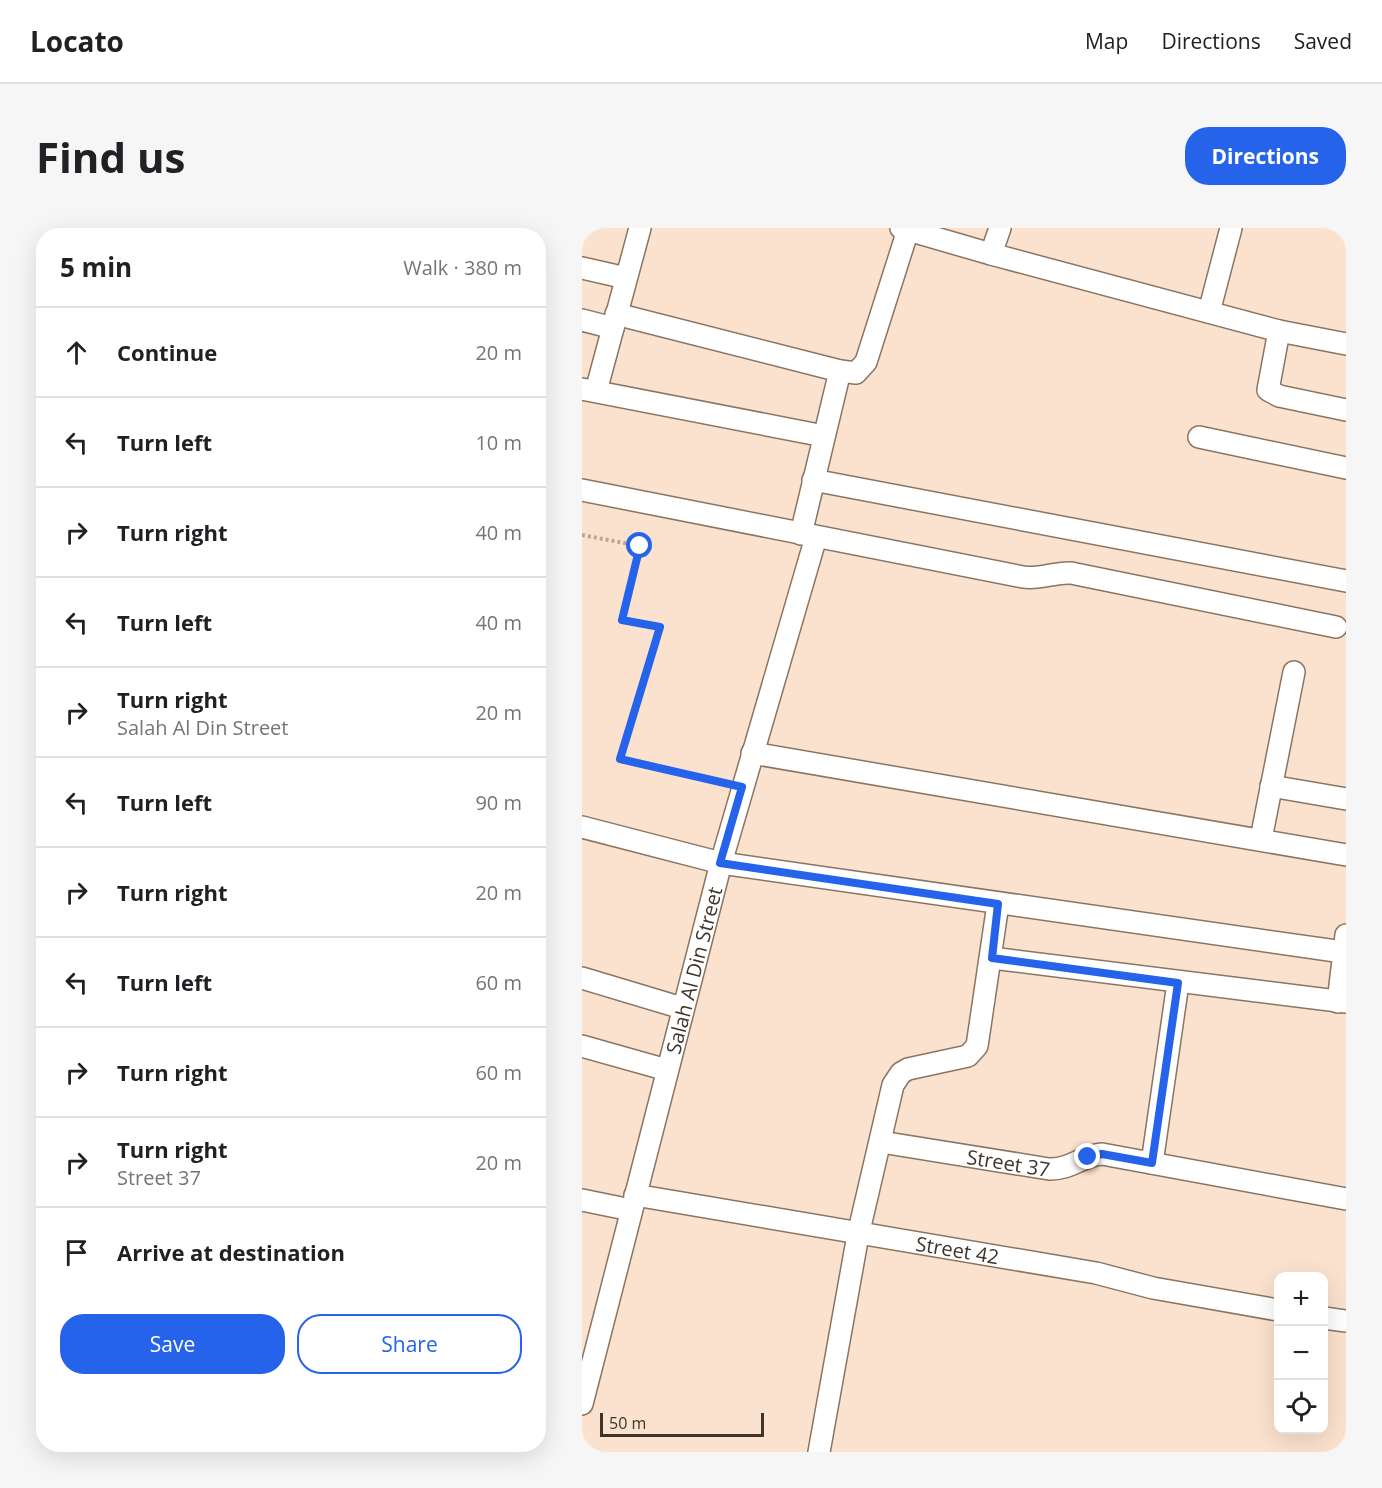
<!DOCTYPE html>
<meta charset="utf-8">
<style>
:root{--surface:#fff;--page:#f6f6f6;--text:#202124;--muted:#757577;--line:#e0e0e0;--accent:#2563eb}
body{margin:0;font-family:"Open Sans",sans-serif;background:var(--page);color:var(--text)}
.controls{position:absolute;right:18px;bottom:18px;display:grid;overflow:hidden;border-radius:12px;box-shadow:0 6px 24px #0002}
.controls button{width:54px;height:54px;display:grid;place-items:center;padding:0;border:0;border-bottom:2px solid var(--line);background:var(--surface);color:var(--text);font:30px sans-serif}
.scale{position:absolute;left:18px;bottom:15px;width:164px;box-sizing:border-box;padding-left:6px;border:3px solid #3d342c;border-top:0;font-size:16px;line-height:21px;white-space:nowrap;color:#3d342c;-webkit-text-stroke:4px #fbe2ce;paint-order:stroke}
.stop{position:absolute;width:18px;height:18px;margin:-14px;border:4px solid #2563eb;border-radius:50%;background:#fff}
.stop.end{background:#2563eb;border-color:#fff;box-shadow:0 2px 6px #0008}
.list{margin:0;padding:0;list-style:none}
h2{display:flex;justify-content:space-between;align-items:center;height:78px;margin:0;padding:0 24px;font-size:26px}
h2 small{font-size:20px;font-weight:400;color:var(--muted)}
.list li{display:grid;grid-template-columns:39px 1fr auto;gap:18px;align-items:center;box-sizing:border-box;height:90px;padding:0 24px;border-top:2px solid var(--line)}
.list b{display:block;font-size:22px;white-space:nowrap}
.list p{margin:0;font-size:20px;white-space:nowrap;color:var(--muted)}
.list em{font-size:20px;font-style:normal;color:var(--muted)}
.actions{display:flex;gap:12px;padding:18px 24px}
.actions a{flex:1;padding:14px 0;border:2px solid var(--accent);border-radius:24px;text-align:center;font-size:21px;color:var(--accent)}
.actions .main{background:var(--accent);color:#fff}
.icon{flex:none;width:33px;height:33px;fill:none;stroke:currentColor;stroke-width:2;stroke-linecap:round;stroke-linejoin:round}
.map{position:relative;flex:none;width:764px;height:1224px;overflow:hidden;border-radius:24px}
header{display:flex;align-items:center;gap:36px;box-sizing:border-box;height:84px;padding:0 30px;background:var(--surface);border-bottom:2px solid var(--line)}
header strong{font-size:28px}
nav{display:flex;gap:33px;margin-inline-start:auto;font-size:21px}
.intro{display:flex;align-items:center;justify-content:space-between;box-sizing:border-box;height:144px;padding:0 36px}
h1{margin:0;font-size:42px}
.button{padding:15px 27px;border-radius:24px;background:var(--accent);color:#fff;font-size:21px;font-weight:700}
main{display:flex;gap:36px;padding:0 36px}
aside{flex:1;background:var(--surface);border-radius:24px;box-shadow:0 6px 24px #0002}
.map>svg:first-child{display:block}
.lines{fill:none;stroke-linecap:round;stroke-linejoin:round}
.minor-casing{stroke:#8a7462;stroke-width:24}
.path{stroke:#b9a696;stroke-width:4;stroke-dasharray:3 3;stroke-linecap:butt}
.minor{stroke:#fff;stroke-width:21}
.route{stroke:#2563eb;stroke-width:8}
.labels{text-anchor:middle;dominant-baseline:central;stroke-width:4.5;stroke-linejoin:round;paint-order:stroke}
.street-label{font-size:20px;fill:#3d342c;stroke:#fbe2ce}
</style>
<header>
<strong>Locato</strong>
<nav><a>Map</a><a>Directions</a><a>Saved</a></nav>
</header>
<div class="intro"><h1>Find us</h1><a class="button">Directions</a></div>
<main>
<aside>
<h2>5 min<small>Walk · 380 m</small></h2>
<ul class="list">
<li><svg class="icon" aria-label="ahead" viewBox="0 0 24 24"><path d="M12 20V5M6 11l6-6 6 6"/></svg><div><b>Continue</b></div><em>20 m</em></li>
<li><svg class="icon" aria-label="left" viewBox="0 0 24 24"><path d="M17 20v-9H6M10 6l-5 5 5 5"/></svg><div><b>Turn left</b></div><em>10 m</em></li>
<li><svg class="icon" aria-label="right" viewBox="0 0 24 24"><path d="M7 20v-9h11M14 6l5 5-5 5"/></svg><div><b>Turn right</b></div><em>40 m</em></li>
<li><svg class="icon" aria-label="left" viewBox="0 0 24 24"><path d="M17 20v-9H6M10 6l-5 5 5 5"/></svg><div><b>Turn left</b></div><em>40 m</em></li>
<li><svg class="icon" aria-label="right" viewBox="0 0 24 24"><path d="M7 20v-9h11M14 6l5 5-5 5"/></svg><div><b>Turn right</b><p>Salah Al Din Street</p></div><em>20 m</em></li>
<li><svg class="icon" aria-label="left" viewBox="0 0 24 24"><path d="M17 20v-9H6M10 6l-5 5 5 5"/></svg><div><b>Turn left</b></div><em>90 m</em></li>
<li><svg class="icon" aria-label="right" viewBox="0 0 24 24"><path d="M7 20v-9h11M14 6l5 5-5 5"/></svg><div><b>Turn right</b></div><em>20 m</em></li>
<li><svg class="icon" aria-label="left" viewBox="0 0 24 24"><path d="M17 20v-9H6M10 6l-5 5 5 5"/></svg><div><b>Turn left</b></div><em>60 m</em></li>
<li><svg class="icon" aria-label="right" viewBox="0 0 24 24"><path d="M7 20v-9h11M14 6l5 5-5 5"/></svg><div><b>Turn right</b></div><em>60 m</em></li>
<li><svg class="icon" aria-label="right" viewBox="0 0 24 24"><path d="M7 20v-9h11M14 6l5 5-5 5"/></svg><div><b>Turn right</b><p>Street 37</p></div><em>20 m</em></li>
<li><svg class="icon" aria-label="arrive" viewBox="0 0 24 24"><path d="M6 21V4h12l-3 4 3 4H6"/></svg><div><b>Arrive at destination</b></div></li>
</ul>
<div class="actions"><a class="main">Save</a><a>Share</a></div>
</aside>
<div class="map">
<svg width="764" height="1224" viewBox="0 0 764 1224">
<rect width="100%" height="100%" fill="#fbe2ce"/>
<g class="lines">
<g class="minor-casing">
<g id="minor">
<path d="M319 0 409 26 418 0"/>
<path d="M409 26 697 103 764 116"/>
<path d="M0 40 44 50"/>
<path d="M627 84 649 0"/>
<path d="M34 86 258 143 274 145 284 134 326 2"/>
<path d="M0 92 31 100"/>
<path d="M697 103 686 162 697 168 764 182"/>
<path d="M0 161 242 208"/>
<path d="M14 163 58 0"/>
<path d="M617 209 764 240"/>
<path d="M231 252 764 353"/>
<path d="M0 262 441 349C458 352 472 344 489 345L754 399"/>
<path d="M219 306 258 143"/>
<path d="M170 525 764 627"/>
<path d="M689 558 764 571"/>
<path d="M0 599 139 635 761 724"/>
<path d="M679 611 712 444"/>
<path d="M410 730 764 774"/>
<path d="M0 750 100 780"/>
<path d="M756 774 764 707"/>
<path d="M0 818 85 842"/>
<path id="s1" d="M299 914 467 941C488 942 501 927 520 926L764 971"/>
<path d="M570 935 596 755"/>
<path id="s2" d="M53 967 514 1045 571 1060 696 1082"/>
<path d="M0 972 49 982"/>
<path d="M742 1090 764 1093"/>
<path id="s3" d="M0 1176 139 635 234 309"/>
<path d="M237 1224 276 1007 311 857 319 845 326 841 386 828 395 818 416 676"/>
</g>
</g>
<path class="path" d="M0 307 58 318 40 391 78 399 38 531 142 554"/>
<use href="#minor" class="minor"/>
</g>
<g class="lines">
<path class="route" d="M58 318 40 392 78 399 38 531 160 559 138 635 416 676 410 730 596 755 570 935 520 926 506 929"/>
</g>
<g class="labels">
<g class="street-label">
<text stroke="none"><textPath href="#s3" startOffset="448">Salah Al Din Street</textPath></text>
<text stroke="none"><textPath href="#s1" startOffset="129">Street 37</textPath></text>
<text stroke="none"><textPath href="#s2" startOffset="327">Street 42</textPath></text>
</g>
</g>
</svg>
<div class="controls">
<button>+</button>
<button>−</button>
<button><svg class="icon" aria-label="locate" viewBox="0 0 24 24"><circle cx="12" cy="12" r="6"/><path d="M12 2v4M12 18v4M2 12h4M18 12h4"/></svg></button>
</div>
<div class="scale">50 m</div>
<div class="stop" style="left:58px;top:318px"></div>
<div class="stop end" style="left:506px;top:929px"></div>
</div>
</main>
